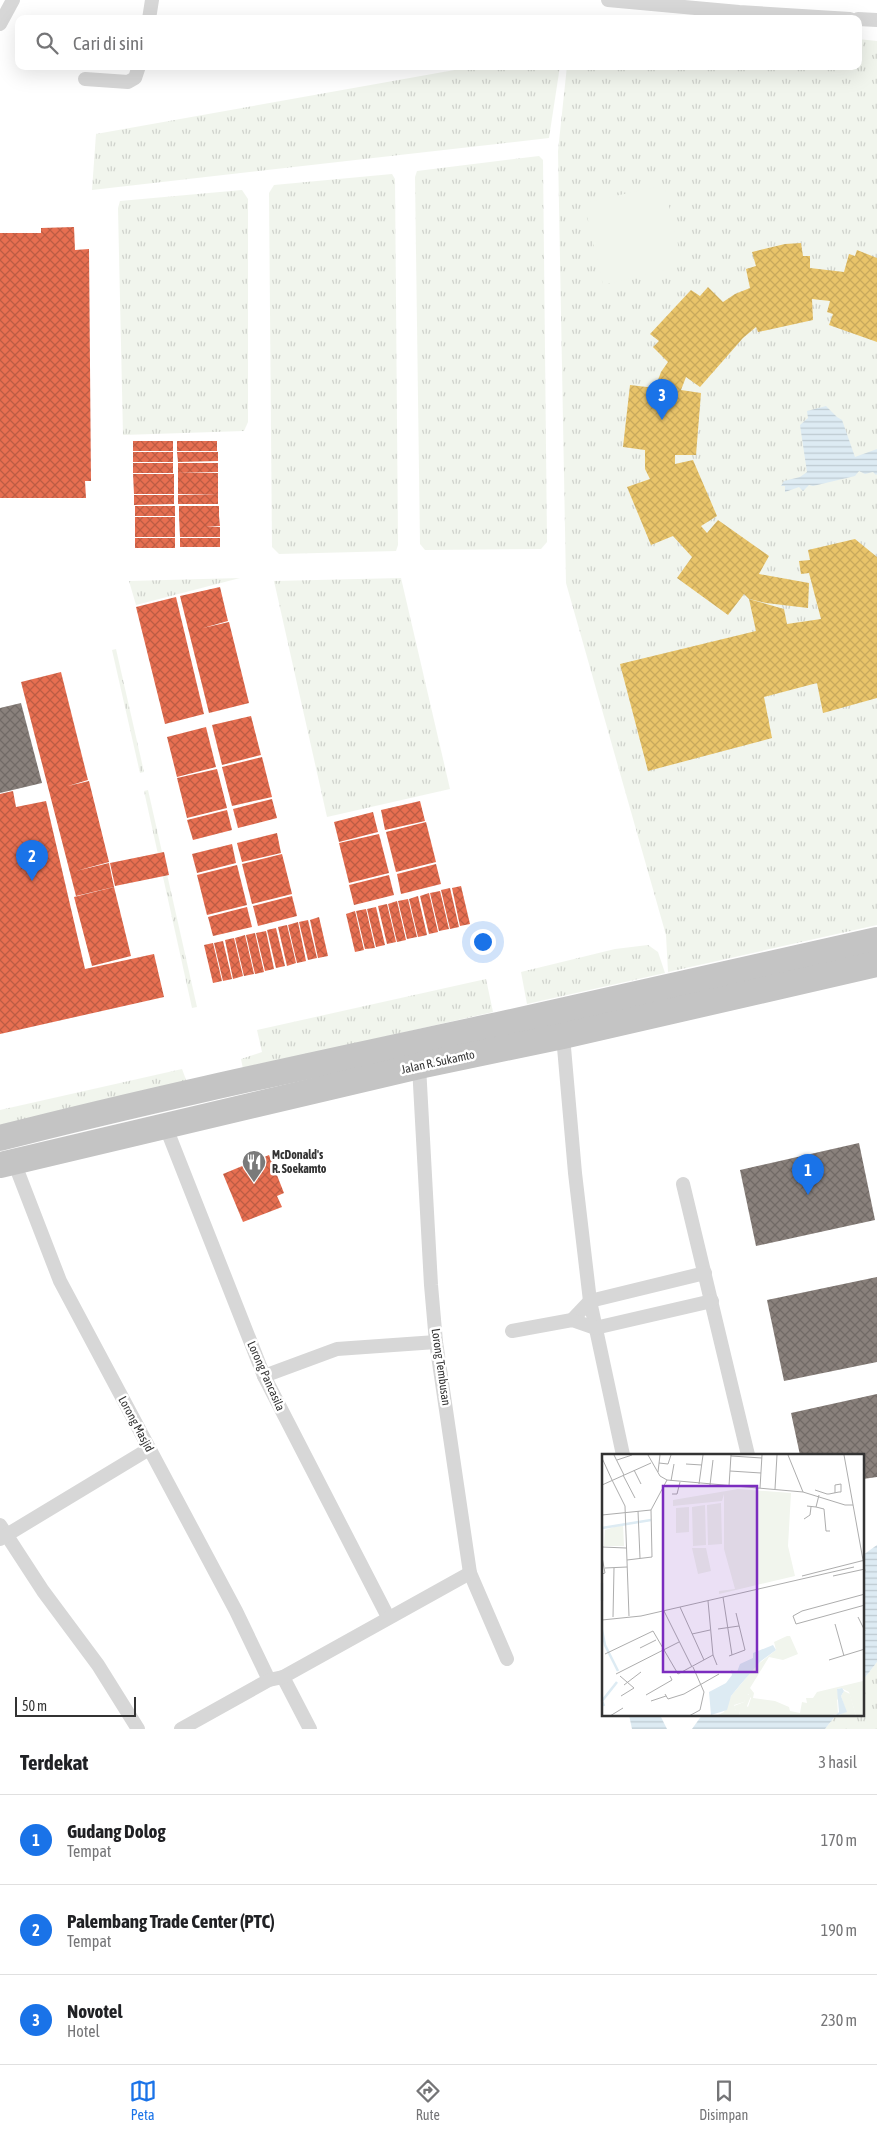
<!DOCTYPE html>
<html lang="id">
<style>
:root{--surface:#fff;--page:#f2f2f2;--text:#202124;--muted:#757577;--line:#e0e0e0;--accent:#1a73e8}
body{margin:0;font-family:"Asap Condensed",sans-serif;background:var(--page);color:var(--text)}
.scale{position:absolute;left:15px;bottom:12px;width:121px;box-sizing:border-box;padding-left:5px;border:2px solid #333;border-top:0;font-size:14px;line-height:18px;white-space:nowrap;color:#333;-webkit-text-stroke:4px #fff;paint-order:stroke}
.you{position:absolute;left:482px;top:941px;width:18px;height:18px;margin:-12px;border:4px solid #fff;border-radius:50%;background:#1a73e8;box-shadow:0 0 0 8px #1a73e833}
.badge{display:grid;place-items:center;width:32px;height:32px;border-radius:50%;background:var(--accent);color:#fff;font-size:16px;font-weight:700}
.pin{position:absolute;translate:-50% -41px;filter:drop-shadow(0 1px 2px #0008)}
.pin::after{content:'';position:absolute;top:26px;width:18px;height:15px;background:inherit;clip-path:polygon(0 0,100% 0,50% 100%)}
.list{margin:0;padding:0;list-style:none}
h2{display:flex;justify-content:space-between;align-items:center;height:65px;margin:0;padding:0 20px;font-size:21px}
h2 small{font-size:16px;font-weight:400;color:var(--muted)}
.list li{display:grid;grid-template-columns:32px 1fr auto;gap:15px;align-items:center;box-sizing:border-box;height:90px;padding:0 20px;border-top:1px solid var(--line)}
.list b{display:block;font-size:19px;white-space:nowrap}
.list p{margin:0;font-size:16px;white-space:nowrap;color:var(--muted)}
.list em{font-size:16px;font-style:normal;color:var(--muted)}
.icon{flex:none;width:28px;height:28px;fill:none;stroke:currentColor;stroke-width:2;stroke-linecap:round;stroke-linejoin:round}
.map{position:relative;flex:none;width:877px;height:1729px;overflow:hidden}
.search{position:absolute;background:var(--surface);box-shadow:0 5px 20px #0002;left:15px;right:15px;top:15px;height:55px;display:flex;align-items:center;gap:12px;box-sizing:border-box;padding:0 18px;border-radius:10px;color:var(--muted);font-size:19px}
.sheet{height:335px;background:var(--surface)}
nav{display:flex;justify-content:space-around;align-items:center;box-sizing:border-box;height:70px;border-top:1px solid var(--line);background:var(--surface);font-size:14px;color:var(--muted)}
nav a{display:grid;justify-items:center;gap:2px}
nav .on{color:var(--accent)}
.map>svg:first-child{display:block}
.grass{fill:url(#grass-tufts)}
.pitch{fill:#f1f5ed}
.water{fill:url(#water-rules)}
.homes{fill:url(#homes-cross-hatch)}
.shops{fill:url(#shops-cross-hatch)}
.industry{fill:url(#industry-cross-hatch)}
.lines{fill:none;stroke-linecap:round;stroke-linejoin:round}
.street{stroke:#d7d7d7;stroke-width:14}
.highway{stroke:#c4c4c4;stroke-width:26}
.labels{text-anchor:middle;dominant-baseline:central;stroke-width:5;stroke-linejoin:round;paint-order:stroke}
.street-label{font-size:12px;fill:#333;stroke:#fff}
.poi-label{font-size:12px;font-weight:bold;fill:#333;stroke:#fff;text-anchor:start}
.inset-river{fill:none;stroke:#ddebf3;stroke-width:2.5}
.inset-road{fill:none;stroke:#adadad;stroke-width:1}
.view{fill:#7b2cbf;fill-opacity:0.15;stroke:#7b2cbf;stroke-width:2.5}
.inset-edge{fill:none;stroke:#333;stroke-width:2.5}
</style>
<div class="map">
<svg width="877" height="1729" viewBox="0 0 877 1729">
<defs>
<pattern id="grass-tufts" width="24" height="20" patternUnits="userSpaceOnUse" patternTransform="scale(1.25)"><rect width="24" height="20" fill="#f1f5ed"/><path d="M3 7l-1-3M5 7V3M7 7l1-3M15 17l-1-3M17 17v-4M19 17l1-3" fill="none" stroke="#cfd2cc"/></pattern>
<pattern id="water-rules" width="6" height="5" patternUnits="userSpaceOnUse" patternTransform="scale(1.25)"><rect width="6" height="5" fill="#ddebf3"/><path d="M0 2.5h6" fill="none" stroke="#becad1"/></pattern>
<pattern id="homes-cross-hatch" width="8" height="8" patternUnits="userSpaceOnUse" patternTransform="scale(1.25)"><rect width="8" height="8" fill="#e9c46a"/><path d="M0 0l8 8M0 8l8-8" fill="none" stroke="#c8a95c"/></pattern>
<pattern id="shops-cross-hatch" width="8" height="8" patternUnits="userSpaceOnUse" patternTransform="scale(1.25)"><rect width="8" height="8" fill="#e76f51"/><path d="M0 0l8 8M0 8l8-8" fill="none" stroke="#bc5c44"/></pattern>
<pattern id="industry-cross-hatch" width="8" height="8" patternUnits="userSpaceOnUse" patternTransform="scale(1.25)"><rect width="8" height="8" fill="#8a817c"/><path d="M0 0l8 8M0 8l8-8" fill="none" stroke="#716a66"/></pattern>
</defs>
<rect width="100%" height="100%" fill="#fff"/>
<g class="grass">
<path d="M858 39 877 41V925L668 972 666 935 566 583 558 151 567 66H858Z"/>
<path d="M477 66H560L549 138 92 190 96 134Z"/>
<path d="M539 156 543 160 547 542 541 549 425 550 420 544 415 177 417 171Z"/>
<path d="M392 174 395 179 398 545 396 551 279 554 272 547 269 193 274 185Z"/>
<path d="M242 190 248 199V422L244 431 123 435 118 208 120 201Z"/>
<path d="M240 578 136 605 129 581Z"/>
<path d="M401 578 450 789 327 817 274 581Z"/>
<path d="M116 649 144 772 140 773 112 650Z"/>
<path d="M148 790 197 1007 192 1008 144 791Z"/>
<path d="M648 945 658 952 665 973 527 1004 521 972 615 949Z"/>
<path d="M486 979 493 1012 243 1069 241 1059 262 1052 257 1030Z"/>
<path d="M182 1069 188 1085 0 1127V1110Z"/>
<path d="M877 1662V1729H825L836 1715H863V1680Z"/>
</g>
<path class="pitch" d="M664 185 683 266 603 285 584 203Z"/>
<g class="water">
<path d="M826 406 837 417 842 420 855 457 877 449V474L876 475 873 472 865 474 859 471 855 476 813 486 809 485 803 491 799 487 785 492V486H781L784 481 800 477 807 472 800 425 808 418 807 411Z"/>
<path d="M877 1545V1662L863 1680V1555Z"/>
<path d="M629 1715H660L667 1729H632Z"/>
<path d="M702 1715H836L825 1729H692Z"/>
</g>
<g class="homes">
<path d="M801 243 803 256H810V268L844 272 849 254 855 256 857 250 877 258V342L829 325 833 314 827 312 830 301 812 299 813 320 758 332 756 327 743 338 700 387 686 377 681 390 701 393 696 455H675V464L693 460 717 516 701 526 707 533 718 520 769 556 759 574 809 583 808 608 766 603 749 599 744 594 728 615 677 578 692 557 673 536 651 545 627 487 650 479 645 469V450L623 447 630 385 655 388 661 372 668 362 653 347 659 341 650 334 691 290 700 296 708 287 723 302 735 294 750 288 746 269 756 266 752 252 785 244Z"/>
<path d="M855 539 877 557V698L823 713 817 683 764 697 772 738 648 771 620 664 756 631 749 599 784 609 787 624 821 619 809 573 801 574 799 561 810 560 808 550Z"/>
</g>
<g class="shops">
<path d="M74 227 75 250 89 249 91 481H85L86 498H0V233H41V228Z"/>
<rect x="133" y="441" width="40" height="10"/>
<rect x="177" y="441" width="40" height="10"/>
<rect x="133" y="452" width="40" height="10"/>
<path d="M177 452H218V461L178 462Z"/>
<rect x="133" y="463" width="40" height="10"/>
<path d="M178 463H218V472L178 473Z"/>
<rect x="178" y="473" width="40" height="21"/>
<path d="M133 474H174V494H134Z"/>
<path d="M218 494V504H178V495Z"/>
<path d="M134 495H174V504L134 505Z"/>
<rect x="135" y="506" width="40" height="10"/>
<rect x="179" y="506" width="40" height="10"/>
<path d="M179 516H219L220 526 206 527H220V537H180Z"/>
<rect x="135" y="517" width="40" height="20"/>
<rect x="135" y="538" width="40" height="10"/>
<rect x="180" y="538" width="40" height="9"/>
<path d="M220 587 228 621 203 628 229 622 249 703 209 713 180 596Z"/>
<path d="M176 597 204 714 165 724 136 607Z"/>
<path d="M61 672 88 780 68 786 89 781 109 862 76 871 109 863 114 887 76 896 21 682Z"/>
<path d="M251 716 261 755 222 765 212 725Z"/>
<path d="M206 727 216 767 177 777 167 737Z"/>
<path d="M262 757 272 797 232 806 222 767Z"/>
<path d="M217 769 227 808 187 818 177 778Z"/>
<path d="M13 791 16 807 46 801 85 969 154 954 164 997 0 1034V794Z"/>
<path d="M272 799 277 818 238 828 233 809Z"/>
<path d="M420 801 425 821 385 830 381 810Z"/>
<path d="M227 810 232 830 193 840 187 820Z"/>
<path d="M373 812 378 832 339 842 334 822Z"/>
<path d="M426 822 436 862 396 872 386 832Z"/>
<path d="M277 833 281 853 242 862 237 843Z"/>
<path d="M379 834 389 873 349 883 339 843Z"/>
<path d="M232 844 236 863 197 873 192 854Z"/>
<path d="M164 852 169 875 115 886 110 863Z"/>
<path d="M282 854 292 894 252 904 242 864Z"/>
<path d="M436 864 441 884 401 894 397 874Z"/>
<path d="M237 865 247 905 207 915 197 875Z"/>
<path d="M389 875 394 895 354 905 349 885Z"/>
<path d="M461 886 470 924 460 926 452 888Z"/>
<path d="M114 887 131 956 92 966 74 897Z"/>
<path d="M450 888 459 927 450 929 441 890Z"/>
<path d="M440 891 449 929 439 931 430 893Z"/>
<path d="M429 893 438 932 429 934 420 896Z"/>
<path d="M292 896 297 916 258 926 253 906Z"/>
<path d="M418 896 427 935 418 937 409 899Z"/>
<path d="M408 899 417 937 407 939 398 901Z"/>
<path d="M397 901 406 940 397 942 388 904Z"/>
<path d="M387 904 396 942 387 944 378 906Z"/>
<path d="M247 907 252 927 213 936 208 917Z"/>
<path d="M376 907 385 945 376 947 367 909Z"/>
<path d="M366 909 375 948 365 949 356 911Z"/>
<path d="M355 911 364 950 355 952 346 914Z"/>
<path d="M319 917 328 956 318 958 310 920Z"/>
<path d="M308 920 317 958 308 960 299 922Z"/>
<path d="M298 922 306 961 297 963 288 925Z"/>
<path d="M287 925 296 963 287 966 278 927Z"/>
<path d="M276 928 285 966 276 968 267 930Z"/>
<path d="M266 931 274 969 265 971 256 933Z"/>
<path d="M255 933 264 972 255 974 246 935Z"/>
<path d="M245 935 254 974 244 976 235 938Z"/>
<path d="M234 938 243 976 233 979 225 940Z"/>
<path d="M223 941 232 979 223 981 214 943Z"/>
<path d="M213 943 222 981 213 983 204 945Z"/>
<path d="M269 1155 284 1193 277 1196 282 1207 243 1222 223 1174Z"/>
</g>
<g class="industry">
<path d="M21 703 42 783 0 793V708Z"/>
<path d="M859 1143 875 1220 756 1246 740 1170Z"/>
<path d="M877 1277V1362L784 1381 767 1300Z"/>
<path d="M877 1394V1477L863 1479V1455H800L791 1413Z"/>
</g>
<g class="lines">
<g class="street">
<path d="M608 0 739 12 850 19"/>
<path d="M149 19 152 0"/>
<path d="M858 19 877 20"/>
<path d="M0 24 13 0"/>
<path d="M85 79 128 82 135 78 139 66"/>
<path d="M563 1036 575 1173 590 1301 623 1455"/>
<path d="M419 1066 431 1285 436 1342 470 1573 507 1659"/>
<path d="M165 1125 264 1376 388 1617"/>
<path d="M14 1162 60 1281 236 1611 269 1680"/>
<path d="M683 1184 748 1455"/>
<path d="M572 1320 590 1301 705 1273"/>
<path d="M512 1331 572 1320 595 1328 712 1301"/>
<path d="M264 1376 337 1349 436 1342"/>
<path d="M0 1525 43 1591 98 1665 138 1729"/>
<path d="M0 1539 149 1449"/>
<path d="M283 1677 310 1729"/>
<path d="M181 1729 269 1680 283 1677 470 1573"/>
</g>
<g class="highway">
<path d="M0 1138C168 1095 337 1060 507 1023 630 996 753 967 877 940"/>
<path d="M0 1165 419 1066 563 1036 877 964"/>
</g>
</g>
<defs>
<g id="restaurant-pin" transform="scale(1.25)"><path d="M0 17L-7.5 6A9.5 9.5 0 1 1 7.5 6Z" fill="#7a7a7a" stroke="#fff"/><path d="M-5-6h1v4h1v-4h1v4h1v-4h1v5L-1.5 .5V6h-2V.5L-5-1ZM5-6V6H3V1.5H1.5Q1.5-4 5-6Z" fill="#fff"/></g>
</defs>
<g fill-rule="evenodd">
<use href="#restaurant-pin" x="254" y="1162"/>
</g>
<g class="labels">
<g class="street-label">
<text transform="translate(438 1062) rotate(-12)">Jalan R. Sukamto</text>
<text transform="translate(441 1367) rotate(82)">Lorong Tembusan</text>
<text transform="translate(266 1376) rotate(66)">Lorong Pancasila</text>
<text transform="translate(136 1424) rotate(62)">Lorong Masjid</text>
</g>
<g class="poi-label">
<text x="272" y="1155">McDonald's<tspan x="272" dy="14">R. Soekamto</tspan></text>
</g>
</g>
<g transform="translate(602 1454)">
<rect width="262" height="262" fill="#fff"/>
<path d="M136 35 189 39 186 92 193 122 117 140V137L133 135 122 95V40L120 47 71 52V46ZM119 49 120 90 106 91 105 51ZM103 51 104 91 91 92 90 53ZM87 53V78L74 79V54ZM90 94H104L109 117 96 120ZM185 182H188L196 200 181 206 167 203 148 234 152 239 151 244 173 247 187 253 188 257 198 259 200 248 205 249 204 244H211L215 238 261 227 262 262H254L247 238 239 234 235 235 237 244 219 262H143L149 244 146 240 142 248 132 251 134 257H138L137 262H114L122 258 129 242 155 211 174 196 172 188Z" fill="#f1f5ed"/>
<path d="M242 237 248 240 254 262H236L244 257 239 242ZM144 240 149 242 145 252 148 256 143 262H137L138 257H134L132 252 142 248ZM235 244 236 260 219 262 226 252Z" fill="#f1f5ed"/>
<path d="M21 70 22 92H2L3 76Z" fill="#f1f5ed"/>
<path d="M171 191 174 196 159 207 138 231 129 242 125 256 109 261 107 238 124 229 130 221 129 216 135 218 138 210 151 204V199ZM240 234 242 237 239 242 245 258 233 262 237 258 235 235Z" fill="#ddebf3"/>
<path class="inset-river" d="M0 74 49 66M0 129V147M0 176 3 191 16 217M2 252 0 247 15 228"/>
<path class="inset-road" d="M12 1 22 21M46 1 58 22 65 26 201 38 243 51H251M186 1 201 38M242 1 263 117M129 2 160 4M0 4 10 26M15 6 30 1M57 9 66 10 69 1M84 10 100 11M32 16 39 30M128 17 159 19M56 18 58 1M21 21 33 44M10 26 23 52 27 162M69 27 72 10M97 30 101 1M0 31 49 9M108 31 111 6M127 32 129 1M158 34 160 1M173 35 175 1M213 36 225 40H227L237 38H239V30L233 31V39M70 40H75L78 28M205 52 214 53 217 41M214 53 222 55 224 77H228M36 57 38 104M0 61 49 56M202 65 208 61 209 53M0 93 24 94M0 103 3 119 0 120M25 106 50 103 49 56 65 26M3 114 25 113M200 122 263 106M231 122 263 115M263 140 200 157 191 162 194 170 263 151M121 143 130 201M106 147 111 201 115 211M78 153 102 206M62 157 90 213M11 163 12 114M256 163 263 177M0 166 39 162 252 113M233 170 242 202M116 175 137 172M90 180 108 176M38 194 54 186M3 200 51 177 76 220 111 201M127 202 143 196 134 159M227 206 263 195M14 220 77 188M18 222 32 234 19 242M22 231 39 218M63 240 66 245 82 240 117 220M44 241 70 226 68 222M49 247 64 242M8 262 21 254M87 262 98 256 102 238 91 213"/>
<path class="view" d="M61 32H155V218H61Z"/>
<rect width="262" height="262" class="inset-edge"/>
</g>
</svg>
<div class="scale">50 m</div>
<div class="you"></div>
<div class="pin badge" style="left:808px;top:1195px">1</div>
<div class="pin badge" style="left:32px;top:881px">2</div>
<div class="pin badge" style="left:662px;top:420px">3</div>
<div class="search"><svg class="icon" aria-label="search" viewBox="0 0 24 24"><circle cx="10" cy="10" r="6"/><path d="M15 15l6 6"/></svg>Cari di sini</div>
</div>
<section class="sheet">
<h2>Terdekat<small>3 hasil</small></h2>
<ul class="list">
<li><span class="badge">1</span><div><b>Gudang Dolog</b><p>Tempat</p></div><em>170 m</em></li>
<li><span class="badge">2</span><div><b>Palembang Trade Center (PTC)</b><p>Tempat</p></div><em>190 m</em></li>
<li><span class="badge">3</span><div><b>Novotel</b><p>Hotel</p></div><em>230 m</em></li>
</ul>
</section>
<nav>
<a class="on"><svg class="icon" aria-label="map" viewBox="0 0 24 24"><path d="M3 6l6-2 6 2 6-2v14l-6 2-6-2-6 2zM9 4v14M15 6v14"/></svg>Peta</a>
<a><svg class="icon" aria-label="directions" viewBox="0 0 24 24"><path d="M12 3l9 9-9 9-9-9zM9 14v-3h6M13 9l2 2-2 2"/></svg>Rute</a>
<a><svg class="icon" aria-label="saved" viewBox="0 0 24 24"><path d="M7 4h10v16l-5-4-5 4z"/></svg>Disimpan</a>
</nav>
